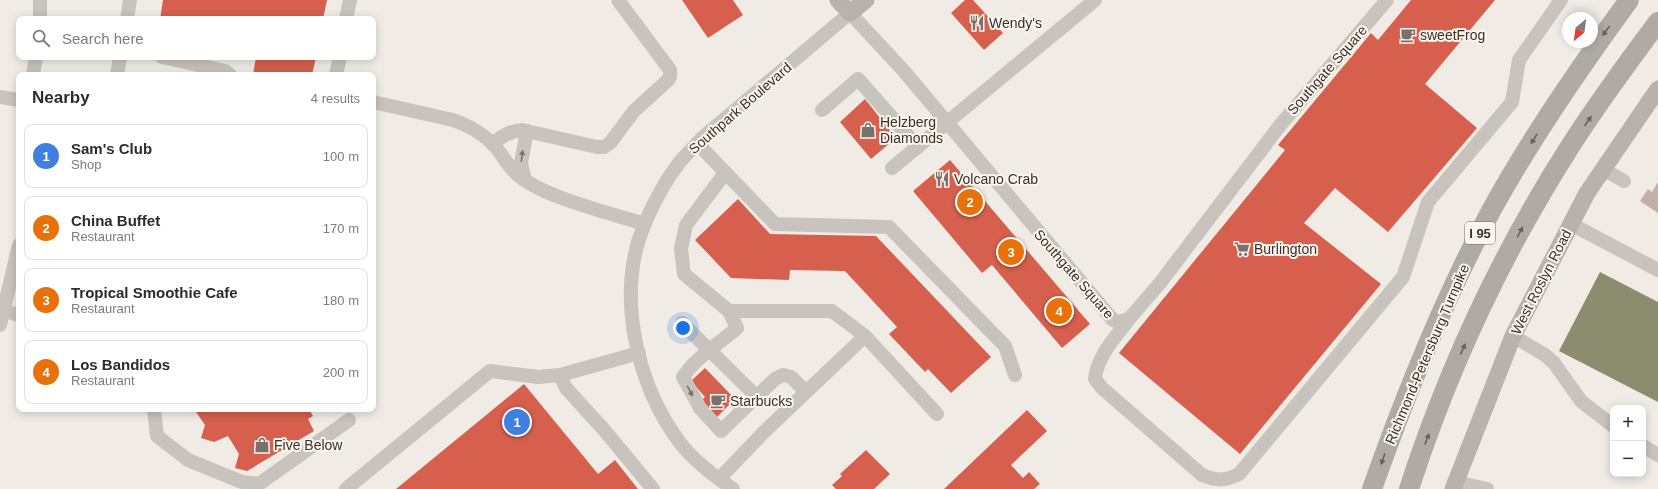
<!DOCTYPE html>
<meta charset="utf-8">
<style>
:root{--surface:#fff;--page:#f7f7f7;--text:#2b2b33;--muted:#7c7c81;--line:#e1e1e2;--accent:#db2777}
body{margin:0;font-family:Helvetica,sans-serif;background:var(--page);color:var(--text)}
.controls{position:absolute;right:12px;bottom:12px;display:grid;overflow:hidden;border-radius:8px;box-shadow:0 2px 10px #0003}
.controls button{width:36px;height:36px;display:grid;place-items:center;padding:0;border:0;border-bottom:1px solid var(--line);background:var(--surface);color:var(--text);font:20px sans-serif}
.compass{position:absolute;left:1562px;top:12px;width:36px;height:36px;border-radius:50%;background:var(--surface);box-shadow:0 2px 10px #0003;rotate:209deg}
.you{position:absolute;left:683px;top:328px;width:14px;height:14px;margin:-10px;border:3px solid #fff;border-radius:50%;background:#1a73e8;box-shadow:0 0 0 6px #1a73e833}
.badge{display:grid;place-items:center;width:26px;height:26px;border-radius:50%;background:var(--accent);color:#fff;font-size:13px;font-weight:700}
.pin{position:absolute;translate:-50% -50%;border:2px solid #fff;box-shadow:0 1px 4px #0006}
.list{margin:0;padding:0;list-style:none}
h2{display:flex;justify-content:space-between;align-items:center;height:52px;margin:0;padding:0 16px;font-size:17px}
h2 small{font-size:13px;font-weight:400;color:var(--muted)}
.list li{display:grid;grid-template-columns:26px 1fr auto;gap:12px;align-items:center;box-sizing:border-box;height:64px;margin:0 8px 8px;padding:0 8px;border:1px solid var(--line);border-radius:8px}
.list b{display:block;font-size:15px;white-space:nowrap}
.list p{margin:0;font-size:13px;white-space:nowrap;color:var(--muted)}
.list em{font-size:13px;font-style:normal;color:var(--muted)}
.icon{flex:none;width:22px;height:22px;fill:none;stroke:currentColor;stroke-width:2;stroke-linecap:round;stroke-linejoin:round}
.map{position:relative;flex:none;width:1658px;height:489px;overflow:hidden}
.search{position:absolute;background:var(--surface);box-shadow:0 2px 10px #0003;left:16px;top:16px;width:360px;height:44px;display:flex;align-items:center;gap:10px;box-sizing:border-box;padding:0 14px;border-radius:8px;color:var(--muted);font-size:15px}
.panel{position:absolute;background:var(--surface);box-shadow:0 2px 10px #0003;left:16px;top:72px;width:360px;height:340px;border-radius:8px}
.map>svg:first-child{display:block}
.shops{fill:#d6604d}
.industry{fill:#8c8c6e}
.building{fill:#c3afa7}
.lines{fill:none;stroke-linecap:round;stroke-linejoin:round}
.minor{stroke:#c9c3be;stroke-width:14}
.major{stroke:#b8b1ad;stroke-width:17}
.highway{stroke:#afaaa4;stroke-width:20}
.oneway{fill:#69615b}
.oneway2{fill:#7b726d}
.labels{text-anchor:middle;dominant-baseline:central;stroke-width:4;stroke-linejoin:round;paint-order:stroke}
.shield{fill:#fbf5ee;stroke:#756b66;stroke-width:1}
.shield-label{font-size:13px;font-weight:bold;fill:#3b302b}
.poi-label{font-size:14px;fill:#3b302b;stroke:#fbf5ee;text-anchor:start}
.street-label{font-size:14px;fill:#3b302b;stroke:#fbf5ee}
</style>
<div class="map">
<svg width="1658" height="489" viewBox="0 0 1658 489">
<rect width="100%" height="100%" fill="#f0ebe5"/>
<g class="shops">
<path d="M163 0H327L323 19H160Z"/>
<path d="M682 0H733L743 15 708 38Z"/>
<path d="M965 0H973L1003 33 984 50 951 13Z"/>
<path d="M1411 0H1495L1425 84 1477 128 1388 232 1335 188 1304 223 1381 284 1240 454 1119 353 1285 150 1278 145 1371 33 1378 40Z"/>
<path d="M256 57H316L312 75H253Z"/>
<path d="M865 99 896 138 871 159 840 122Z"/>
<path d="M950 160 1090 324 1062 348 992 265 982 273 913 191Z"/>
<path d="M738 199 770 234 876 236 991 357 951 393 928 369 925 372 889 334 897 327 845 271 790 270 789 280 731 278 695 240Z"/>
<path d="M705 368 735 399 716 418 700 402 705 397 691 381Z"/>
<path d="M524 384 598 474 615 460 638 489H396Z"/>
<path d="M194 409H309L313 416 308 419 314 431 247 471 235 468 239 454 228 436 214 442 201 438 205 425Z"/>
<path d="M1027 410 1047 431 1011 465 1023 478 1029 472 1040 484 1034 489H944Z"/>
<path d="M866 450 890 474 874 489H836L832 485 842 476 840 474Z"/>
</g>
<path class="industry" d="M1600 272 1658 302V402L1559 351Z"/>
<path class="building" d="M1658 182V213L1640 201 1648 189 1652 192Z"/>
<g class="lines">
<g class="minor">
<path d="M40 19V0"/>
<path d="M127 19 130 0"/>
<path d="M346 19 350 0"/>
<path d="M162 57 225 71 230 75"/>
<path d="M33 75 36 57"/>
<path d="M117 75 120 57"/>
<path d="M336 75 340 57"/>
<path d="M0 97 19 100"/>
<path d="M373 102 453 120C470 126 486 135 498 150 505 159 510 169 519 176 546 198 610 213 645 224"/>
<path d="M822 110 858 79 918 147"/>
<path d="M697 143 775 224 889 227 1005 346 1015 375"/>
<path d="M492 144C502 136 510 131 522 130L597 147H604L610 143 634 111 667 81 670 77V70L618 0"/>
<path d="M892 168 1095 0"/>
<path d="M1603 169 1624 181"/>
<path d="M725 173 686 225 681 249 684 274 729 311H832L865 336 937 414"/>
<path d="M525 180 521 163 527 131"/>
<path d="M1571 224 1658 270"/>
<path d="M0 310 19 315"/>
<path d="M729 311 737 328C721 342 694 359 683 377L700 408 721 431 775 379 783 375 791 377 806 392"/>
<path d="M1129 319C1116 337 1097 356 1095 379L1102 388 1202 475C1217 481 1225 481 1239 474L1403 277 1428 202 1512 102 1519 60 1561 0"/>
<path d="M682 323 757 397"/>
<path d="M0 325 19 245"/>
<path d="M1513 336 1545 355 1554 363 1581 401 1613 426"/>
<path d="M560 375 566 388 605 431 653 489"/>
<path d="M154 409 157 436 188 460 242 482 259 484 349 420"/>
<path d="M1643 446 1658 455"/>
<path d="M719 479 762 434 865 336"/>
<path d="M1456 482 1487 489"/>
<path d="M346 489 490 371 538 377 560 375 639 353"/>
<path d="M733 489C714 476 695 462 681 444 636 385 615 293 645 223 654 202 665 181 679 163 686 154 695 147 702 138L850 13 903 70 1113 320 1119 322 1129 319 1160 283 1281 124 1387 0"/>
</g>
<g class="major">
<path d="M838 0 850 13 866 0"/>
<path d="M1453 489 1513 336 1587 193 1658 89"/>
</g>
<g class="highway">
<path d="M1372 489C1406 393 1444 298 1492 209 1532 136 1580 67 1629 0"/>
<path d="M1409 489C1448 369 1503 251 1571 145 1598 103 1628 62 1658 22"/>
</g>
</g>
<defs><path id="oneway-solid" d="M-6-.8H1V-3.2L6.5 0L1 3.2V.8H-6Z"/></defs>
<g class="oneway">
<use href="#oneway-solid" transform="translate(1606 31) rotate(126)"/>
<use href="#oneway-solid" transform="translate(1588 121) rotate(-56)"/>
<use href="#oneway-solid" transform="translate(1534 139) rotate(121)"/>
<use href="#oneway-solid" transform="translate(1520 232) rotate(-63)"/>
<use href="#oneway-solid" transform="translate(1463 349) rotate(-65)"/>
<use href="#oneway-solid" transform="translate(1427 439) rotate(-69)"/>
<use href="#oneway-solid" transform="translate(1383 459) rotate(109)"/>
</g>
<g class="oneway2">
<use href="#oneway-solid" transform="translate(522 156) rotate(-83)"/>
<use href="#oneway-solid" transform="translate(690 391) rotate(62)"/>
</g>
<defs>
<g id="restaurant-bare" transform="scale(1.2)"><path d="M-5-6h1v4h1v-4h1v4h1v-4h1v5L-1.5 .5V6h-2V.5L-5-1ZM5-6V6H3V1.5H1.5Q1.5-4 5-6Z" fill="#7a716c" stroke="#fbf5ee" stroke-width="2.5" paint-order="stroke"/></g>
<g id="cafe-bare" transform="scale(1.2)"><path d="M-5.5-4.5H6V0H3Q3 3.5 0 3.5H-2.5Q-5.5 3.5-5.5 0ZM3-3.2v2h1.7v-2ZM-6 4.5H4V6H-6Z" fill="#7a716c" stroke="#fbf5ee" stroke-width="2.5" paint-order="stroke"/></g>
<g id="shop-bare" transform="scale(1.2)"><path d="M-5-2.5h2.3a2.7 3.5 0 0 1 5.4 0H5L5.5 6h-11ZM-1.5-2.5h3a1.5 2.3 0 0 0-3 0Z" fill="#7a716c" stroke="#fbf5ee" stroke-width="2.5" paint-order="stroke"/></g>
<g id="supermarket-bare" transform="scale(1.2)"><path d="M-6-5.5h2.5l.6 2H6L4.5 2H-2.5L-4.4-4H-6ZM-1.5 3.2a1.3 1.3 0 1 0 .1 0ZM3 3.2a1.3 1.3 0 1 0 .1 0Z" fill="#7a716c" stroke="#fbf5ee" stroke-width="2.5" paint-order="stroke"/></g>
</defs>
<g fill-rule="evenodd">
<use href="#restaurant-bare" x="977" y="23"/>
<use href="#cafe-bare" x="1408" y="35"/>
<use href="#shop-bare" x="868" y="130"/>
<use href="#restaurant-bare" x="942" y="179"/>
<use href="#supermarket-bare" x="1242" y="249"/>
<use href="#cafe-bare" x="718" y="401"/>
<use href="#shop-bare" x="262" y="445"/>
</g>
<g class="labels">
<rect class="shield" x="1465" y="222" width="30" height="22" rx="3"/>
<g class="shield-label">
<text x="1480" y="233">I 95</text>
</g>
<g class="poi-label">
<text x="989" y="23">Wendy's</text>
<text x="1420" y="35">sweetFrog</text>
<text x="880" y="122">Helzberg<tspan x="880" dy="16">Diamonds</tspan></text>
<text x="954" y="179">Volcano Crab</text>
<text x="1254" y="249">Burlington</text>
<text x="730" y="401">Starbucks</text>
<text x="274" y="445">Five Below</text>
</g>
<g class="street-label">
<text transform="translate(1327 70) rotate(-49)">Southgate Square</text>
<text transform="translate(740 108) rotate(-41)">Southpark Boulevard</text>
<text transform="translate(1074 274) rotate(49)">Southgate Square</text>
<text transform="translate(1541 282) rotate(-63)">West Roslyn Road</text>
<text transform="translate(1427 354) rotate(-67)">Richmond-Petersburg Turnpike</text>
</g>
</g>
</svg>
<div class="controls">
<button>+</button>
<button>−</button>
</div>
<svg class="compass" viewBox="-18 -18 36 36"><path d="M0-13l5 13h-10z" fill="#e53935"/><path d="M0 13l5-13h-10z" fill="#7c7c81"/></svg>
<div class="you"></div>
<div class="pin badge" style="left:517px;top:422px;background:#3f7fe0">1</div>
<div class="pin badge" style="left:970px;top:202px;background:#e8710a">2</div>
<div class="pin badge" style="left:1011px;top:252px;background:#e8710a">3</div>
<div class="pin badge" style="left:1059px;top:311px;background:#e8710a">4</div>
<div class="search"><svg class="icon" aria-label="search" viewBox="0 0 24 24"><circle cx="10" cy="10" r="6"/><path d="M15 15l6 6"/></svg>Search here</div>
<section class="panel">
<h2>Nearby<small>4 results</small></h2>
<ul class="list">
<li><span class="badge" style="background:#3f7fe0">1</span><div><b>Sam's Club</b><p>Shop</p></div><em>100 m</em></li>
<li><span class="badge" style="background:#e8710a">2</span><div><b>China Buffet</b><p>Restaurant</p></div><em>170 m</em></li>
<li><span class="badge" style="background:#e8710a">3</span><div><b>Tropical Smoothie Cafe</b><p>Restaurant</p></div><em>180 m</em></li>
<li><span class="badge" style="background:#e8710a">4</span><div><b>Los Bandidos</b><p>Restaurant</p></div><em>200 m</em></li>
</ul>
</section>
</div>
